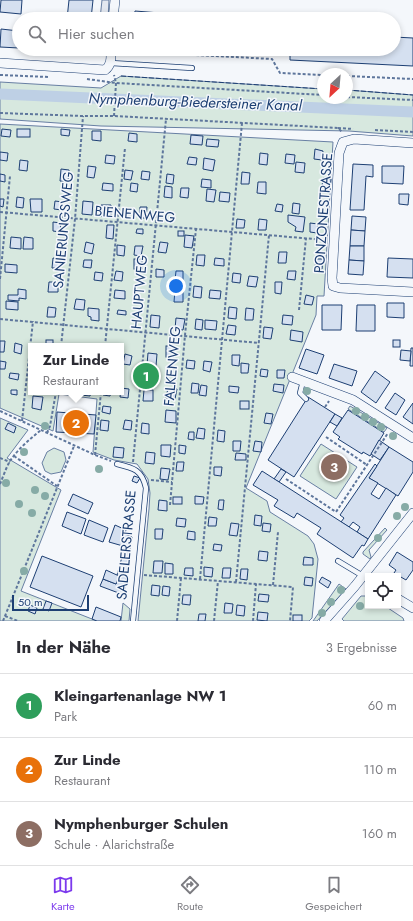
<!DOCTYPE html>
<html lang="de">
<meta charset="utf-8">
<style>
:root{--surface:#fff;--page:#f2f2f3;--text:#2b2b33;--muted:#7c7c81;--line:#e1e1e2;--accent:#7c3aed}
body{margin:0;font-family:Jost,sans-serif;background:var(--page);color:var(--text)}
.controls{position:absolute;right:12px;bottom:12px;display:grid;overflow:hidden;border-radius:0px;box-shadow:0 2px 6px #0003}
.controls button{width:36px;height:36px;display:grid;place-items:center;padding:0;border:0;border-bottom:1px solid var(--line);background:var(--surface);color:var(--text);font:20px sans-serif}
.compass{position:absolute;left:317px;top:68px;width:36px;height:36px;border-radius:50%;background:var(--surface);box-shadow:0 2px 6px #0003;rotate:206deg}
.scale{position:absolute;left:12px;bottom:10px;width:77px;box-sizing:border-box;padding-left:4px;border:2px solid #1d3f73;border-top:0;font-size:11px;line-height:14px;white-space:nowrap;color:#1d3f73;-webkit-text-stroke:3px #f4f7fb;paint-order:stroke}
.you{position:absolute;left:176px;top:286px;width:14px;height:14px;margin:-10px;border:3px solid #fff;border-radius:50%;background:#1a73e8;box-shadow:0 0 0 6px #1a73e833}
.badge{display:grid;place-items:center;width:26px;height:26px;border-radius:50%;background:var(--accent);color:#fff;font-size:13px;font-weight:700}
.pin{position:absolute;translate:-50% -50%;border:2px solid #fff;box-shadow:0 1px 4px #0006}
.popup{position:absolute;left:28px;top:343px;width:96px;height:52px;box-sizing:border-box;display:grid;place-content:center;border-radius:0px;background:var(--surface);filter:drop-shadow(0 1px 3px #0005);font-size:13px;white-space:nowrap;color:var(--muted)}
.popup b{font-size:15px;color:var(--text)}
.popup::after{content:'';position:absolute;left:50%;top:100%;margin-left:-8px;border:8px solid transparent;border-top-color:var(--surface)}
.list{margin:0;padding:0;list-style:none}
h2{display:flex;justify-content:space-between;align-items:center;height:52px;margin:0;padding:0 16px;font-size:17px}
h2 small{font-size:13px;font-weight:400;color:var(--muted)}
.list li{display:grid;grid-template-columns:26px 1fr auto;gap:12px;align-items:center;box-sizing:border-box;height:64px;padding:0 16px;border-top:1px solid var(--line)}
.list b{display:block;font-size:15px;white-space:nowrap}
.list p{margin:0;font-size:13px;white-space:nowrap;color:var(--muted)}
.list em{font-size:13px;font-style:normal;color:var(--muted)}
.icon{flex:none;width:22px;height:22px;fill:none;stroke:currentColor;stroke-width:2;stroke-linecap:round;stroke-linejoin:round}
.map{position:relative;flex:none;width:413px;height:621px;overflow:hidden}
.search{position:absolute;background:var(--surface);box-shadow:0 2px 6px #0003;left:12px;right:12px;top:12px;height:44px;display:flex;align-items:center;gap:10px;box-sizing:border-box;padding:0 14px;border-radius:22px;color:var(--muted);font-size:15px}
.sheet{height:244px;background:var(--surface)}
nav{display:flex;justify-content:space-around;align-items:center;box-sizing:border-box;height:56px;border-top:1px solid var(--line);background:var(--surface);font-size:11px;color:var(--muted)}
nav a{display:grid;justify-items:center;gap:2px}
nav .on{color:var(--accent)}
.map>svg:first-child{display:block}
.green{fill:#d7e8df;stroke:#687fa3;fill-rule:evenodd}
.parking{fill:#e3e8f0;stroke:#687fa3}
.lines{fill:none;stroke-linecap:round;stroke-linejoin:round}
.canal{stroke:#bed0e5;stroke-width:11}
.building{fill:#d5e0f0;stroke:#1d3f73}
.service-casing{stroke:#1d3f73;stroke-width:6}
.minor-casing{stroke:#1d3f73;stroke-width:10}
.path{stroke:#5e769c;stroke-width:2;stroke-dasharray:3 2;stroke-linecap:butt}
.service{stroke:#f4f7fb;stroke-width:4.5}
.minor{stroke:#f4f7fb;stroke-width:9}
.fence{stroke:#1d3f73;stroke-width:1;stroke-dasharray:5 2;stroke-linecap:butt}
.tree{fill:#86aba6}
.labels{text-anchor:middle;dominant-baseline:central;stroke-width:3;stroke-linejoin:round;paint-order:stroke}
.street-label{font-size:14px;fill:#1d3f73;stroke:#f4f7fb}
.water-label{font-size:15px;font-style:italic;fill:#1d3f73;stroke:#f4f7fb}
</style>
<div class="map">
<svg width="413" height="621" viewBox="0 0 413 621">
<rect width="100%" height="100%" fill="#f4f7fb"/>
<g class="green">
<path d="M121 76 323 89V98H347V90L413 95V136L349 131 101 126 0 119V82L101 88Z"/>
<path d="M0 124 333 142 324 296H317L316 315 246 488 267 501 270 512 308 536 314 544 318 559 312 618 309 621H138L149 509 150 493 148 479 137 464 114 460 93 452 97 399 59 394 53 431 0 408ZM31 346H121V392H31Z"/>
<path d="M350 406 387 428 384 432 348 409Z"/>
<path d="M0 418 28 430 7 458 61 490 21 591 97 621H0Z"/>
<path d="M321 444 357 467 336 499 300 476Z"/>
<path d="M54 448 64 452 66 460 61 472 51 474 45 471 42 463 47 452Z"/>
<path d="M385 528 387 530 369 550 371 557 370 559 363 554V552Z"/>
<path d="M339 584 346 589 317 621H313Z"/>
<path d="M361 596H368V606H385L403 618 404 621H344L342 619Z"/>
<path d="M123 603 130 609 129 621H121Z"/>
</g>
<path class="parking" d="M102 0H109L108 19H100Z"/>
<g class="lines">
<path class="canal" d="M0 94 413 112"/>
</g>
<g class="building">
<path d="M1 0H22L21 14 0 12Z"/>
<path d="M69 0H93L91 19H67Z"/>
<path d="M135 11 235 19H134Z"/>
<path d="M1 29 19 31V48L0 47Z"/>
<path d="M394 37 413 38V66L290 60V49H394Z"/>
<path d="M2 129 11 130 10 137 1 136Z"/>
<rect x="17" y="129" width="13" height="8"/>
<path d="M61 129 70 130 69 136 61 135Z"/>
<path d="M92 131H101V141L92 140Z"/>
<path d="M129 133 137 134V142L128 141Z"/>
<path d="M191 135 203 136 202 145 190 144Z"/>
<path d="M207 139 219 140 218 147 206 146Z"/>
<path d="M315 149 323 151 322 160 314 159Z"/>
<path d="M0 152 8 153 7 161 0 160Z"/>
<path d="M260 153 268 154 267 165 259 164Z"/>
<path d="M286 154 295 155 294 164 285 163Z"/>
<path d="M106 155 115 156 114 164 105 163Z"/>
<path d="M189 157 197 158 196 165 187 164Z"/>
<path d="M204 158 215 160 213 171 203 169Z"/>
<path d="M20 160 28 161 27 171 19 170Z"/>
<path d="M296 162 305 163 304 173 295 172Z"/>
<path d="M353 164 373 165V177L366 176 364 210H350Z"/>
<path d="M88 166 96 167 94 178 87 177Z"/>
<path d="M382 166H404L403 184 382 183Z"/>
<path d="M61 169 69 170 68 182 60 181Z"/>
<path d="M125 170 133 171 131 180 124 179Z"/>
<path d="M142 171 150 172 149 180 141 179Z"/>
<path d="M242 172 250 173 249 184H241Z"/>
<path d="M0 174 5 175V182L0 181Z"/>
<path d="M167 174 174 175 173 184 166 183Z"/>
<path d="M323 178 331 179 330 192 325 191V187H322Z"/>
<path d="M202 179 211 180V188L201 187Z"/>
<path d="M258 182H266V194L257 193Z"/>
<path d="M103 183 113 184V191L102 190Z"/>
<path d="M131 183 138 184 137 192 130 191Z"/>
<path d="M165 186 172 187V198L164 197Z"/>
<path d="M181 188H189L188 198 180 197Z"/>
<path d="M207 189 216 190 214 202 206 201Z"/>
<path d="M220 192 230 193 229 202 219 201Z"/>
<path d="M399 194H409L408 205 399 204Z"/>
<path d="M17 197 24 198 23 208 16 207Z"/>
<path d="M0 199H4L3 207 0 206Z"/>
<path d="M30 199H42V212H31Z"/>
<path d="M55 201 63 202 62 210 54 209Z"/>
<path d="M83 201 93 202 92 215 82 214Z"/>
<path d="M293 203 300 204 299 214 292 213Z"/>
<path d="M277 204 283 205 282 212 275 211Z"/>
<path d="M101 205H111V217L101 216Z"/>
<path d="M140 207H147L146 218H139Z"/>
<path d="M121 211H128L127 217 121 216Z"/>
<path d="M288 215 305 217 303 232 295 231 296 227 288 222Z"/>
<path d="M352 216 366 217 365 231 351 230Z"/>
<path d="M237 219 245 220 244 228H236Z"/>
<path d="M259 219 267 220 266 230H258Z"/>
<path d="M53 222 61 223 60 232 53 231Z"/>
<path d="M310 223 318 224 317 233 310 232Z"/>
<path d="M107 225H114L113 239 106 238Z"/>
<path d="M137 229H143V234L136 233Z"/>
<path d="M351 230 365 231 364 246H350Z"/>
<rect x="178" y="231" width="6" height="5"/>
<path d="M185 235 194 236 192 248 184 247Z"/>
<path d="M11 237 21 238V249L10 248Z"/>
<path d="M24 237 33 238V249H23Z"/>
<path d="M86 242 94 244 92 254 84 252Z"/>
<path d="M160 242 168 243 166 253 158 252Z"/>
<path d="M117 245 125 246 124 256 117 255Z"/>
<path d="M135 246H143L141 256 134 255Z"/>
<path d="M350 246H364V261L349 260Z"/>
<path d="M279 252H287L286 263H278Z"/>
<path d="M197 255H205L204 266 196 265Z"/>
<path d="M53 258 60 259V268H52Z"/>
<path d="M215 258 224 259V266L214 265Z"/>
<path d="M388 258 413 259V278L387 277Z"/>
<rect x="134" y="259" width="8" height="10"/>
<path d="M316 259H323L322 269 315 268Z"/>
<path d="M84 260H92L91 268 83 267Z"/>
<path d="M349 260 364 261 363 275 348 274Z"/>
<path d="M5 264 17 265V273L5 272Z"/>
<path d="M156 269 164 270V277H156Z"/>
<path d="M116 271 123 272 122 281 114 280Z"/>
<path d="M176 271H183V280H175Z"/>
<path d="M288 271H296L295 280 287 279Z"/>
<path d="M95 272 103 273 102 281 94 280Z"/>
<path d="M233 273 241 274 240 283 232 282Z"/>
<path d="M249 276 258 277 256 287 247 286Z"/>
<path d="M49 282H58V292H48Z"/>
<path d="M275 282H282L281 294 275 293Z"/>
<path d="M194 286 202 287 201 298 193 297Z"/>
<path d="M18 289 26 290V299L19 298V301L8 300V295H18Z"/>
<path d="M115 290 125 291V299L114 298Z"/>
<path d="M175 290 183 291V302H174Z"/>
<path d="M210 290 221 291 220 299 209 298Z"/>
<path d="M306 295 314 297 312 305 304 304Z"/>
<path d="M76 299 85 300 84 310 74 309Z"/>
<path d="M6 301 18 302V310L6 309Z"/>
<path d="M387 303H404V318L387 317Z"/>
<path d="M322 305H342L341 330H322Z"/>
<path d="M357 305H375V331H356Z"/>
<path d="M48 307 56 308 55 317H47Z"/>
<path d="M229 307 237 308 236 319 228 318Z"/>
<path d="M88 308 99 309V321L91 320V317L88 316Z"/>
<path d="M246 308 254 309 253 320H245Z"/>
<path d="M118 310 126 311V315L117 314Z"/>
<path d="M151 315 160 316 159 328 150 327Z"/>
<path d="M283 315 293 316 292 325 282 324Z"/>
<path d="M176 318 185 319 183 330 175 329Z"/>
<path d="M196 319 203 320 202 330 195 329Z"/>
<path d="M205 320 217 321 216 330 205 329Z"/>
<path d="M228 325 236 326 235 335 226 334Z"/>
<path d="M264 327 273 328 271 339 263 338Z"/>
<path d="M291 330 303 332 302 342 290 340Z"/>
<rect x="46" y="340" width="7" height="6"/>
<rect x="393" y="340" width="7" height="7"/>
<path d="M0 341H5L4 352H0Z"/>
<path d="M15 343 22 345 21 354 14 352Z"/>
<rect x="166" y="346" width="7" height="11"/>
<path d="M411 348H413V366H410Z"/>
<path d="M306 349 324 355 317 374 299 368Z"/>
<path d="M401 350 411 351 410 361 400 360Z"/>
<path d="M148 353 157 354 156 366 147 365Z"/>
<path d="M125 354 132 356 130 365 123 364Z"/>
<path d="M232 355H240L239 366 232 365Z"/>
<path d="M187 360 195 361 194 369 186 368Z"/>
<path d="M0 361 6 362 5 369H0Z"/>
<path d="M204 361 212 362 210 372 203 370Z"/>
<path d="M241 363 249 364 248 373H241Z"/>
<path d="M334 364 357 371 352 386 329 378Z"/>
<path d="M261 369 268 370 267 377 260 376Z"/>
<path d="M277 370H285L284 378H277Z"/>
<path d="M375 371 390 382 376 403 361 392Z"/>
<path d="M10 373 19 374 18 380 9 378Z"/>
<path d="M192 383 199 384 198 393H191Z"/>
<path d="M274 384 284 385 283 393 273 391Z"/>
<path d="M201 385 207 386 206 396 199 395Z"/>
<path d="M229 386 239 387 238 393 229 392Z"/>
<path d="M121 388 129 389 128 398 120 397Z"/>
<path d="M168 388 177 389 175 399 166 398Z"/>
<path d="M11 390H17V395L11 394Z"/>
<path d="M144 390H153V401H143Z"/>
<path d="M81 392H91L90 396 81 395Z"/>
<path d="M103 392H111L110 396 103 395Z"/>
<path d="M395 393 405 400 396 415 385 408Z"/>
<path d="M33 396 43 397 41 410 32 408Z"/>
<path d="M308 397 335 414 294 477 268 460Z"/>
<rect x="240" y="401" width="9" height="8"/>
<path d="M413 403V424L403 417Z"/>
<path d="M103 406 111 407 110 414 102 412Z"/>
<path d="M166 410 176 411V423L165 422Z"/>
<path d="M348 410 384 433 370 456 363 452 362 454 338 439 340 437 333 432Z"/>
<path d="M57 412 96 415 94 434 56 432Z"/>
<path d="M266 413 273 414 271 424 264 423Z"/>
<path d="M335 414 342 418 337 426 330 422Z"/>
<path d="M101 420 109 421 108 431 100 430Z"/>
<path d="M125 420 132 421 131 430 123 429Z"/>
<path d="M8 423 16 427 14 433 5 429Z"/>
<path d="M142 423 149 424V434L141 433Z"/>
<path d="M198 428 205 429 204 439 196 438Z"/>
<path d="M218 430 225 431 224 442 217 441Z"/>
<path d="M189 432H194V440L188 439Z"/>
<path d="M379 440 389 447 380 460 371 454Z"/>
<path d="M233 441H241L240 451H233Z"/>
<path d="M255 441 262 442 261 452 253 451Z"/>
<path d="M161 445H171L170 457 161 456Z"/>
<path d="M179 445 186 446 185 454 179 453Z"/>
<path d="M114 447 124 448 123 458 113 457Z"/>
<path d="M389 447 413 462V472L398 496 369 478Z"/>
<path d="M146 452 155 453 154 464 145 463Z"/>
<path d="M236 453 246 454V460H235Z"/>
<path d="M177 462H184L183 471H176Z"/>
<path d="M375 464 377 466 369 478 378 483 371 494 379 499 386 488 396 495 368 539 357 532 360 527 353 522 349 527 341 522 344 518 340 515Z"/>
<path d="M214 467H222L221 476 214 475Z"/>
<path d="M161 468 170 469 168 480 160 479Z"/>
<path d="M281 469 286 472 279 482 274 479Z"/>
<path d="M262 471 368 539 364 546 362 545 353 558 317 534 321 528 297 513 294 518 274 506 278 500 253 485Z"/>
<path d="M134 476 140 478 137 483 132 481Z"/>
<path d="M73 494 93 503 88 514 68 505Z"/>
<path d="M195 496 204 497 203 504H195Z"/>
<rect x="173" y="497" width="9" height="7"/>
<path d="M159 500 167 501V511L158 510Z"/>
<path d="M219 500H224L223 510 218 509Z"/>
<path d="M67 512 86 519 81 534 62 526Z"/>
<path d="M255 515 262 516 261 526 254 525Z"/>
<path d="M209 517 217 518 216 526H208Z"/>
<path d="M177 518 186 519 185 527 176 526Z"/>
<path d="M89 520 108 528 103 542 84 535Z"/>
<path d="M231 523 239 524 237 536 229 535Z"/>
<path d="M263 523 271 524 270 532 262 531Z"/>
<path d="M115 525 126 530 125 534 132 537 130 548 109 542Z"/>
<path d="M155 529H163L162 539H155Z"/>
<path d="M188 531 195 532V540L187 539Z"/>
<path d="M214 544 222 545 221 551 213 550Z"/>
<path d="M125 546 130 548 124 595 100 586 103 579 116 584 119 576 117 575Z"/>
<path d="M259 551 268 552 267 561 258 560Z"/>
<path d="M397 552 413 562V570L406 580 394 573 396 570 389 565Z"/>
<path d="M42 556 93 576 81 607 30 587Z"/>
<path d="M304 557 313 558V565H303Z"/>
<path d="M154 561H163L162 573H153Z"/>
<path d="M165 563 173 564V574H165Z"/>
<path d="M204 567 213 568 212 577 204 576Z"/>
<path d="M185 568H193V576L184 575Z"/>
<path d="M223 568H231L230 578H222Z"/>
<path d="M241 569H248L247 580 240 579Z"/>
<path d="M106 570 119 576 116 584 103 579Z"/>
<path d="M305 577 313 578 312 586 304 585Z"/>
<path d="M322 577 331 582 328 588 319 582Z"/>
<path d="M152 585 160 586 159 596 151 595Z"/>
<path d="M163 586 170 587 169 596 162 595Z"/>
<path d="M259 594 269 595 268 602 258 601Z"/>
<path d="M183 595H191L190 605 182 604Z"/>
<path d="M46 601 52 603 49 611 43 609Z"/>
<path d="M225 603 233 604 232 613H224Z"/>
<path d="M30 605 37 608 35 614 28 611Z"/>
<path d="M237 605 245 606 244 616 236 615Z"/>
<path d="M96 607 121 617 120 621H97L92 619Z"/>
<path d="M258 612 268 613 267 621 257 620Z"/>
<path d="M199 614H206L205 621H198Z"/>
<rect x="293" y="615" width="9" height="6"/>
</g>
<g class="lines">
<g class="service-casing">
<g id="service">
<path d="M111 63 192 68"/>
<path d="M303 381 300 393 306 399"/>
<path d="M117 464C134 468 142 470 146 488L133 621"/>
<path d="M338 561 363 576"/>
</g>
</g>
<g class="minor-casing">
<g id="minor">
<path d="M113 19 115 0"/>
<path d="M0 63 105 70C112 65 111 57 111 49"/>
<path d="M413 143 354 139 343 142 339 153 332 278 333 286 340 288 413 292"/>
<path d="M292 377 353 400 413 438"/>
<path d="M398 599 413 608"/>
<path d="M324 621 355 586 413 513"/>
</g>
</g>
<g class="path">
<path d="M121 51 272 59 280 73 323 75"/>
<path d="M0 75 49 77"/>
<path d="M347 76 413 79"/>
<path d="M87 79 116 83 323 95"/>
<path d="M347 97 413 100"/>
<path d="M0 113 83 116H114L338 128 342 132"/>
<path d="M114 116 116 83 114 75"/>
<path d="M338 128 353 129"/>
<path d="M375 130 413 132"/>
<path d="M0 212 325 240"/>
<path d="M0 279 10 176"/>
<path d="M299 310 306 238"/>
<path d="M0 319 259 343"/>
<path d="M61 346 75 219 83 116"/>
<path d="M105 346 125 148"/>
<path d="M325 407 329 401"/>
<path d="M0 411 95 455 111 461"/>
<path d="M22 421 33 321"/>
<path d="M47 433 50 426 56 392"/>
<path d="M326 437 367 465"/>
<path d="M95 455 101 392"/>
<path d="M14 456 57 486"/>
<path d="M0 458 10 462"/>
<path d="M133 462 166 119"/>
<path d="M286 479 336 512 388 433"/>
<path d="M151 480 172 482"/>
<path d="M0 484C3 477 6 468 10 461 18 449 30 439 41 430"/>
<path d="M170 505 185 335 196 229"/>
<path d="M144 575 293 587 290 621"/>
<path d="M200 579 242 123"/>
<path d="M236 582 269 235"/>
<path d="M273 585 278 532"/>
<path d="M5 616 18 621"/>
<path d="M3 621 74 446"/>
<path d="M177 621 181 578"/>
<path d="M214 621 218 581"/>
<path d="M253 621 256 584"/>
</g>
<use href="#service" class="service"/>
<use href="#minor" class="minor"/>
<g class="fence">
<path d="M121 76 323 89"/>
<path d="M347 90 413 95"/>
</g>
</g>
<g class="tree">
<circle cx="307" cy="391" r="4"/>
<circle cx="356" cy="411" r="4"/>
<circle cx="365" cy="417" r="4"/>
<circle cx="373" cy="422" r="4"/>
<circle cx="45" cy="426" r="4"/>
<circle cx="381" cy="427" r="4"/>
<circle cx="393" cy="436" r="4"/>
<circle cx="24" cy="452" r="4"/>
<circle cx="99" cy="469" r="4"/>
<circle cx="6" cy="483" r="4"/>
<circle cx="35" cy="490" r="4"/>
<circle cx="45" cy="496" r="4"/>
<circle cx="19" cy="504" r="4"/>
<circle cx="405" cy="507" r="4"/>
<circle cx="32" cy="513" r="4"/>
<circle cx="397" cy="516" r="4"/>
<circle cx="378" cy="538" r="4"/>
<circle cx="24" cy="571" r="4"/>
<circle cx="341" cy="590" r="4"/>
<circle cx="331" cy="602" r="4"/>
<circle cx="360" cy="606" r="4"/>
<circle cx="322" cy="613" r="4"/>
</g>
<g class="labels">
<g class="street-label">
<text transform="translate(323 213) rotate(-86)">PONZONESTRASSE</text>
<text transform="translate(135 214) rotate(5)">BIENENWEG</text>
<text transform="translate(63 230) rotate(-85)">SANIERUNGSWEG</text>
<text transform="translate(139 292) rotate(-85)">HAUPTWEG</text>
<text transform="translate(172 366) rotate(-85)">FALKENWEG</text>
<text transform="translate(126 545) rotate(-85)">SADELERSTRASSE</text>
</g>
<g class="water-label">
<text transform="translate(195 102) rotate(2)">Nymphenburg-Biedersteiner Kanal</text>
</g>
</g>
</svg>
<div class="controls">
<button><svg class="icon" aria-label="locate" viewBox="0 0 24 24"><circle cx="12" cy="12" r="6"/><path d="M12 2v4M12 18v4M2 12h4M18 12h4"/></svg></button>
</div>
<svg class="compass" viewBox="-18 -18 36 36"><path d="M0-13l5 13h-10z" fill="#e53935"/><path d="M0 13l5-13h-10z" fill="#7c7c81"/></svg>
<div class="scale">50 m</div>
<div class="you"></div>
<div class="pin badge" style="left:146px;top:376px;background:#2e9e5b">1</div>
<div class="pin badge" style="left:76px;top:423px;background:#e8710a">2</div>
<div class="popup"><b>Zur Linde</b>Restaurant</div>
<div class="pin badge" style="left:334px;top:467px;background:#8d6e63">3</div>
<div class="search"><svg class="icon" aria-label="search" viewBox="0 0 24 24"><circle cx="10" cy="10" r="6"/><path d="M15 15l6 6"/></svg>Hier suchen</div>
</div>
<section class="sheet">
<h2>In der Nähe<small>3 Ergebnisse</small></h2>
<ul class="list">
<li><span class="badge" style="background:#2e9e5b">1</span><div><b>Kleingartenanlage NW 1</b><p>Park</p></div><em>60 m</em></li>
<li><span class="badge" style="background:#e8710a">2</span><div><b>Zur Linde</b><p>Restaurant</p></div><em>110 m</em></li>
<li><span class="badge" style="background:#8d6e63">3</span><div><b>Nymphenburger Schulen</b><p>Schule · Alarichstraße</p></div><em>160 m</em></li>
</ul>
</section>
<nav>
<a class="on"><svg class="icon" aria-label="map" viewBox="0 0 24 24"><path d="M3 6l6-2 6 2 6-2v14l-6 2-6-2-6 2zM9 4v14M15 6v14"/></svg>Karte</a>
<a><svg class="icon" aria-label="directions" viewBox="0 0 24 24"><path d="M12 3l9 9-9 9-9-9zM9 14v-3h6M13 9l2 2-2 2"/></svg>Route</a>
<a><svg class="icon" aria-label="saved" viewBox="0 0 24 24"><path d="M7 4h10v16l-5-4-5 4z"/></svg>Gespeichert</a>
</nav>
